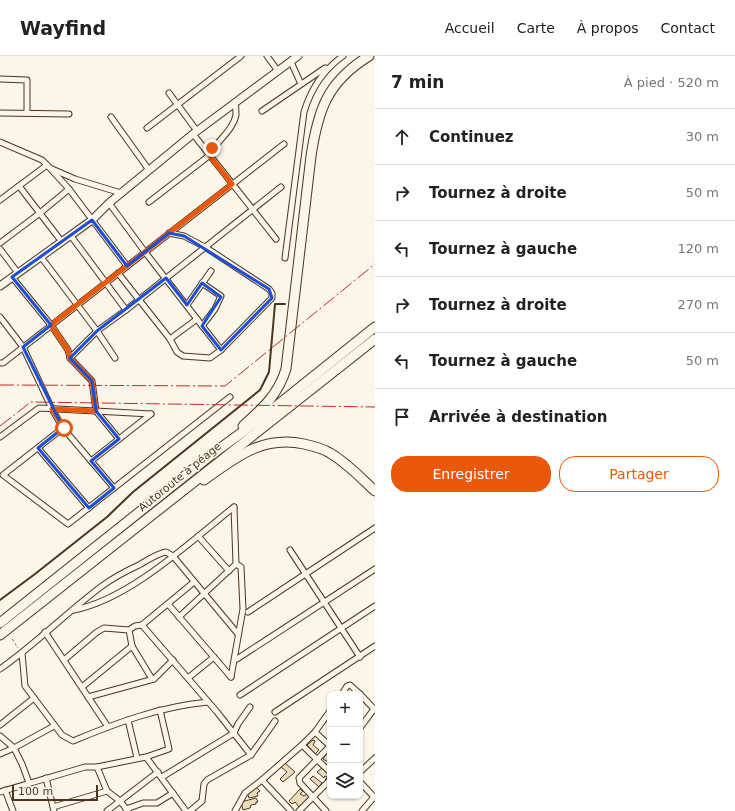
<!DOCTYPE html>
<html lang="fr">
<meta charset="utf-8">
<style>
:root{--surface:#fff;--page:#f2f2f2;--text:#222;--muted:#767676;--line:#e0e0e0;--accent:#ea580c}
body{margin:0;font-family:"DejaVu Sans",sans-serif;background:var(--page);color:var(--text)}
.controls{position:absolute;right:12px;bottom:12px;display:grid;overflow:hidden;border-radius:8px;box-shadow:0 1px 3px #0004}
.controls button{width:36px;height:36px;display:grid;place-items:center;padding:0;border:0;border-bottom:1px solid var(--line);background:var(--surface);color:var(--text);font:20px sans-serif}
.scale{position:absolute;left:12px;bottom:10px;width:86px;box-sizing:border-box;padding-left:4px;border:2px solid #4a3520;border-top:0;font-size:11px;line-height:14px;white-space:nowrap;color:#4a3520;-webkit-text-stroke:3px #fbf6e9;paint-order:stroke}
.stop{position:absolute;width:12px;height:12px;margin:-9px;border:3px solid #ea580c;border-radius:50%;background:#fff}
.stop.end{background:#ea580c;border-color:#fff;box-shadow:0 1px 4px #0008}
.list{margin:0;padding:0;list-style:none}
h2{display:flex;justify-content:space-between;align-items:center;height:52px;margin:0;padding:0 16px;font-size:17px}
h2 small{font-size:13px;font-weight:400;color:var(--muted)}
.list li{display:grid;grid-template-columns:26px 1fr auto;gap:12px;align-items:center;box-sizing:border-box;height:56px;padding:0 16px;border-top:1px solid var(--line)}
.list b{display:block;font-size:15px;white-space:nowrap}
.list em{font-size:13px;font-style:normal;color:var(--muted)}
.actions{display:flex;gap:8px;padding:12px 16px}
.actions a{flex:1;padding:9px 0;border:1px solid var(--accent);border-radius:16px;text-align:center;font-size:14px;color:var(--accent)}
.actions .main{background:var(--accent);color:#fff}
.icon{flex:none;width:22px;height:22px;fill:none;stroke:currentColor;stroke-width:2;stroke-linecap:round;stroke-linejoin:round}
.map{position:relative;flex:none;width:375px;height:755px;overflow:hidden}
header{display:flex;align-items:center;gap:24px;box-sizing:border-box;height:56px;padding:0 20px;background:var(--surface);border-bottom:1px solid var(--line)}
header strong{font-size:19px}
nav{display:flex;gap:22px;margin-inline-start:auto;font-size:14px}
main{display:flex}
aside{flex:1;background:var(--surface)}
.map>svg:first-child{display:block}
.building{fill:#ecdcbc;stroke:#4a3520}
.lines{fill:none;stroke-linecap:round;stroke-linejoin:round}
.street-casing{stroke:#4a3520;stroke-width:7}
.secondary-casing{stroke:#4a3520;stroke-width:9}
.highway-casing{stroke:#4a3520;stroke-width:11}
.path{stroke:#7f6f5c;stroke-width:1;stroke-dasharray:3 2;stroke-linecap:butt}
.street{stroke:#fbf6e9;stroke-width:5}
.secondary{stroke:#fbf6e9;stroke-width:7}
.highway{stroke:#fbf6e9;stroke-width:9}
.wall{stroke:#4a3520;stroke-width:2}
.power{stroke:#c62828;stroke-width:1;stroke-dasharray:14 3 2 3;stroke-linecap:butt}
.route{stroke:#ea580c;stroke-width:5}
.marked{fill:none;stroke:#1d4ed8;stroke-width:3;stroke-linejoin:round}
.labels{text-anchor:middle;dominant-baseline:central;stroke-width:3;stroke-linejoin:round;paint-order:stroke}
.street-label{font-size:11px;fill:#4a3520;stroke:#fbf6e9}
</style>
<header>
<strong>Wayfind</strong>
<nav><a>Accueil</a><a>Carte</a><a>À propos</a><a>Contact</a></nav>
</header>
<main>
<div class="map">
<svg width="375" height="755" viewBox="0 0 375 755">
<rect width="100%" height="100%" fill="#fbf6e9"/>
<g class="building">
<path d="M313 684 315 685 313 689 319 694 315 698 307 689Z"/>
<path d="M329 693 330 694V707L323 703Z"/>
<path d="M285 707 295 716 283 726 280 723 287 716 281 711Z"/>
<path d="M323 711 330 718V721L327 725 325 724 327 721 325 720 324 722 317 716Z"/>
<path d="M313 720 322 727 319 731 310 723Z"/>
<path d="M255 730 260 735 257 737 258 740 249 742 247 736Z"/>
<path d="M300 733 303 735 300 738 304 740 307 738 309 741 299 751 295 746 292 748 289 745Z"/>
<path d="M256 742 258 746H256V748L251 749 250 752 243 754 241 746Z"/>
</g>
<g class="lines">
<g class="street-casing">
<g id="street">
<path d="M267 0 278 15"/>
<path d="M291 6 301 28"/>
<path d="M0 23 27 24V57"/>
<path d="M169 37 197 75"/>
<path d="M262 55 325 12"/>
<path d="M0 57 69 58"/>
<path d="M111 61 149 114"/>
<path d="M147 72 241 0"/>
<path d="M193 78 276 183"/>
<path d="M0 86 42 104 47 109 0 144"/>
<path d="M47 109 69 133 127 210"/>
<path d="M52 113 75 123 121 137"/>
<path d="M19 130 62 186"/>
<path d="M149 146 210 99C216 85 233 75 236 59 236 55 236 51 235 46"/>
<path d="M109 147 145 196 221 294 210 302 183 300 177 296 170 283 118 217"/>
<path d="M169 177 184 180 205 191 269 233 272 237V242L221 294"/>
<path d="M71 180 126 254"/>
<path d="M0 187 40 157 69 133"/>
<path d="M0 193 18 217"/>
<path d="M41 201 97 275 115 302"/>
<path d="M285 202 304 56C311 33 323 14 343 0"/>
<path d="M12 221 51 269 68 294 70 302 92 325 96 355 119 383"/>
<path d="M202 227 221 240 215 253 202 270"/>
<path d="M187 249 211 215"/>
<path d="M0 261 23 291 52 353 63 372 114 432"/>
<path d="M170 283 197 263"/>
<path d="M70 302 97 275 126 254 281 131"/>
<path d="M0 307H3L284 88"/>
<path d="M63 372 3 419 68 468 230 341"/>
<path d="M0 381 39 352 151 358"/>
<path d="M38 392 89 452"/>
<path d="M91 405 151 358"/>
<path d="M198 480 229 515"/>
<path d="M290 494 360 601"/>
<path d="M168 548 231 621"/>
<path d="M74 554C130 543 190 486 234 451"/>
<path d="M248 556 375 472"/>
<path d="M179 561 236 508 234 451"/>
<path d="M142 569 217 656 251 699"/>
<path d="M129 574 132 590 152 623"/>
<path d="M45 576 108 671"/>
<path d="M22 597 25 630 62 679 73 685C116 667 162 650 208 646"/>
<path d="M237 603 375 513"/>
<path d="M64 604 97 576 104 572 129 574 135 570 142 569 194 526"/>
<path d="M0 613C36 588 67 556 102 530 113 522 126 515 139 509 148 504 156 498 166 496L173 500 238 578"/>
<path d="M231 621 243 553 241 511 236 508"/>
<path d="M188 622 214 601"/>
<path d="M82 631 132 590"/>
<path d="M342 638 347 630 350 629 360 638"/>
<path d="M360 638 375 654"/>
<path d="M240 639 375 550"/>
<path d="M88 641 154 623 173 604"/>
<path d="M275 656 375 590"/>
<path d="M128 664 137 702"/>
<path d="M0 669 34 642"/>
<path d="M360 672 374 653"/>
<path d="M315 676 330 690"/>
<path d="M0 680 14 692 22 708 29 727"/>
<path d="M302 689 330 716"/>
<path d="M0 698 14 692 54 670"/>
<path d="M146 701 169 693 160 654"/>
<path d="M97 711 107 735 120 745 128 755"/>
<path d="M360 716 375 702"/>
<path d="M162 721 234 677 238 668 250 651"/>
<path d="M46 722 54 755"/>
<path d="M262 724 291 755"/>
<path d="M360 726 375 742"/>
<path d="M5 734 13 755"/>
<path d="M0 736 85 711H97L146 701 186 755"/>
<path d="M53 751 107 735"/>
<path d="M126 753 143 747H157L173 737"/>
<path d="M107 755 158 716"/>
<path d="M190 755 202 745 204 728 207 724 251 699 275 665"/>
<path d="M235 755 245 737 262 724 302 689 315 676 330 655"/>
<path d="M299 755 330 724"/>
<path d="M326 755 300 727 299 722 330 690"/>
<path d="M362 755 374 741"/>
</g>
</g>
<g class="secondary-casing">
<path id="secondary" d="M0 230 92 164 109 147 193 78 298 0"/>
</g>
<g class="highway-casing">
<g id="highway">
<path d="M243 370C263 352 278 339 286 313L311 100C318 54 327 26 369 0"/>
<path d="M204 424C236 401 263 379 304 388 313 390 322 392 330 397 347 407 361 422 375 435"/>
<path d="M0 567 211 399 259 364 375 271"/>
<path d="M0 579 375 283"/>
</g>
</g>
<path class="path" d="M12 583 18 592"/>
<use href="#street" class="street"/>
<use href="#secondary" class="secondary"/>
<use href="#highway" class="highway"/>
<path class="wall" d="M0 544 35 518 107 461 133 436 260 334 269 316 275 248H285"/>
<g class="power">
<path d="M0 329 225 330 375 208"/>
<path d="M0 370 31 346 375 351"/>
</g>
</g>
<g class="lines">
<path class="route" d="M64 372 52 353 96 355 92 325 70 302 68 294 51 269 232 128 210 100 212 92"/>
</g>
<path class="marked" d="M92 164 127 210 169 177 184 180 269 233 272 242 221 294 202 270 221 241 202 227 187 249 166 222 97 275 70 302 92 325 96 355 119 383 91 405 114 432 89 452 38 392 63 372 23 291 51 269 12 221Z"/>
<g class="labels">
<g class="street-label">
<text transform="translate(180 421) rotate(-39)">Autoroute à péage</text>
</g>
</g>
</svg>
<div class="controls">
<button>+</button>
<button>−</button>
<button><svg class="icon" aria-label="layers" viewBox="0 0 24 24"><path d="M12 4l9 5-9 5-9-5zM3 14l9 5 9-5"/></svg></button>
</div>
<div class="scale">100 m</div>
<div class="stop" style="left:64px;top:372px"></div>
<div class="stop end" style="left:212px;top:92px"></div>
</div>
<aside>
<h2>7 min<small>À pied · 520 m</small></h2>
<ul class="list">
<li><svg class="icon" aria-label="ahead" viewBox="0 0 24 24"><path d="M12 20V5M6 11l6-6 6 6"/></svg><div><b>Continuez</b></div><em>30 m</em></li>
<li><svg class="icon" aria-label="right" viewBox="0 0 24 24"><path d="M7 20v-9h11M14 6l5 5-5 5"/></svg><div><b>Tournez à droite</b></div><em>50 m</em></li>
<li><svg class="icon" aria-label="left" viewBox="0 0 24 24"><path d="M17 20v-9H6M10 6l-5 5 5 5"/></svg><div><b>Tournez à gauche</b></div><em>120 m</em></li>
<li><svg class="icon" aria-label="right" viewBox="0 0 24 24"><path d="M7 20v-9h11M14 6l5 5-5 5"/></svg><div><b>Tournez à droite</b></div><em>270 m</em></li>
<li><svg class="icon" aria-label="left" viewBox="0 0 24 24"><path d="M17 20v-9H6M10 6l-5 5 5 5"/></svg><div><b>Tournez à gauche</b></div><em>50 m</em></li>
<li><svg class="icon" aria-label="arrive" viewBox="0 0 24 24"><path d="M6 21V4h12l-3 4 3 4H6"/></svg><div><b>Arrivée à destination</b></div></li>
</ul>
<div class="actions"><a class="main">Enregistrer</a><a>Partager</a></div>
</aside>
</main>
